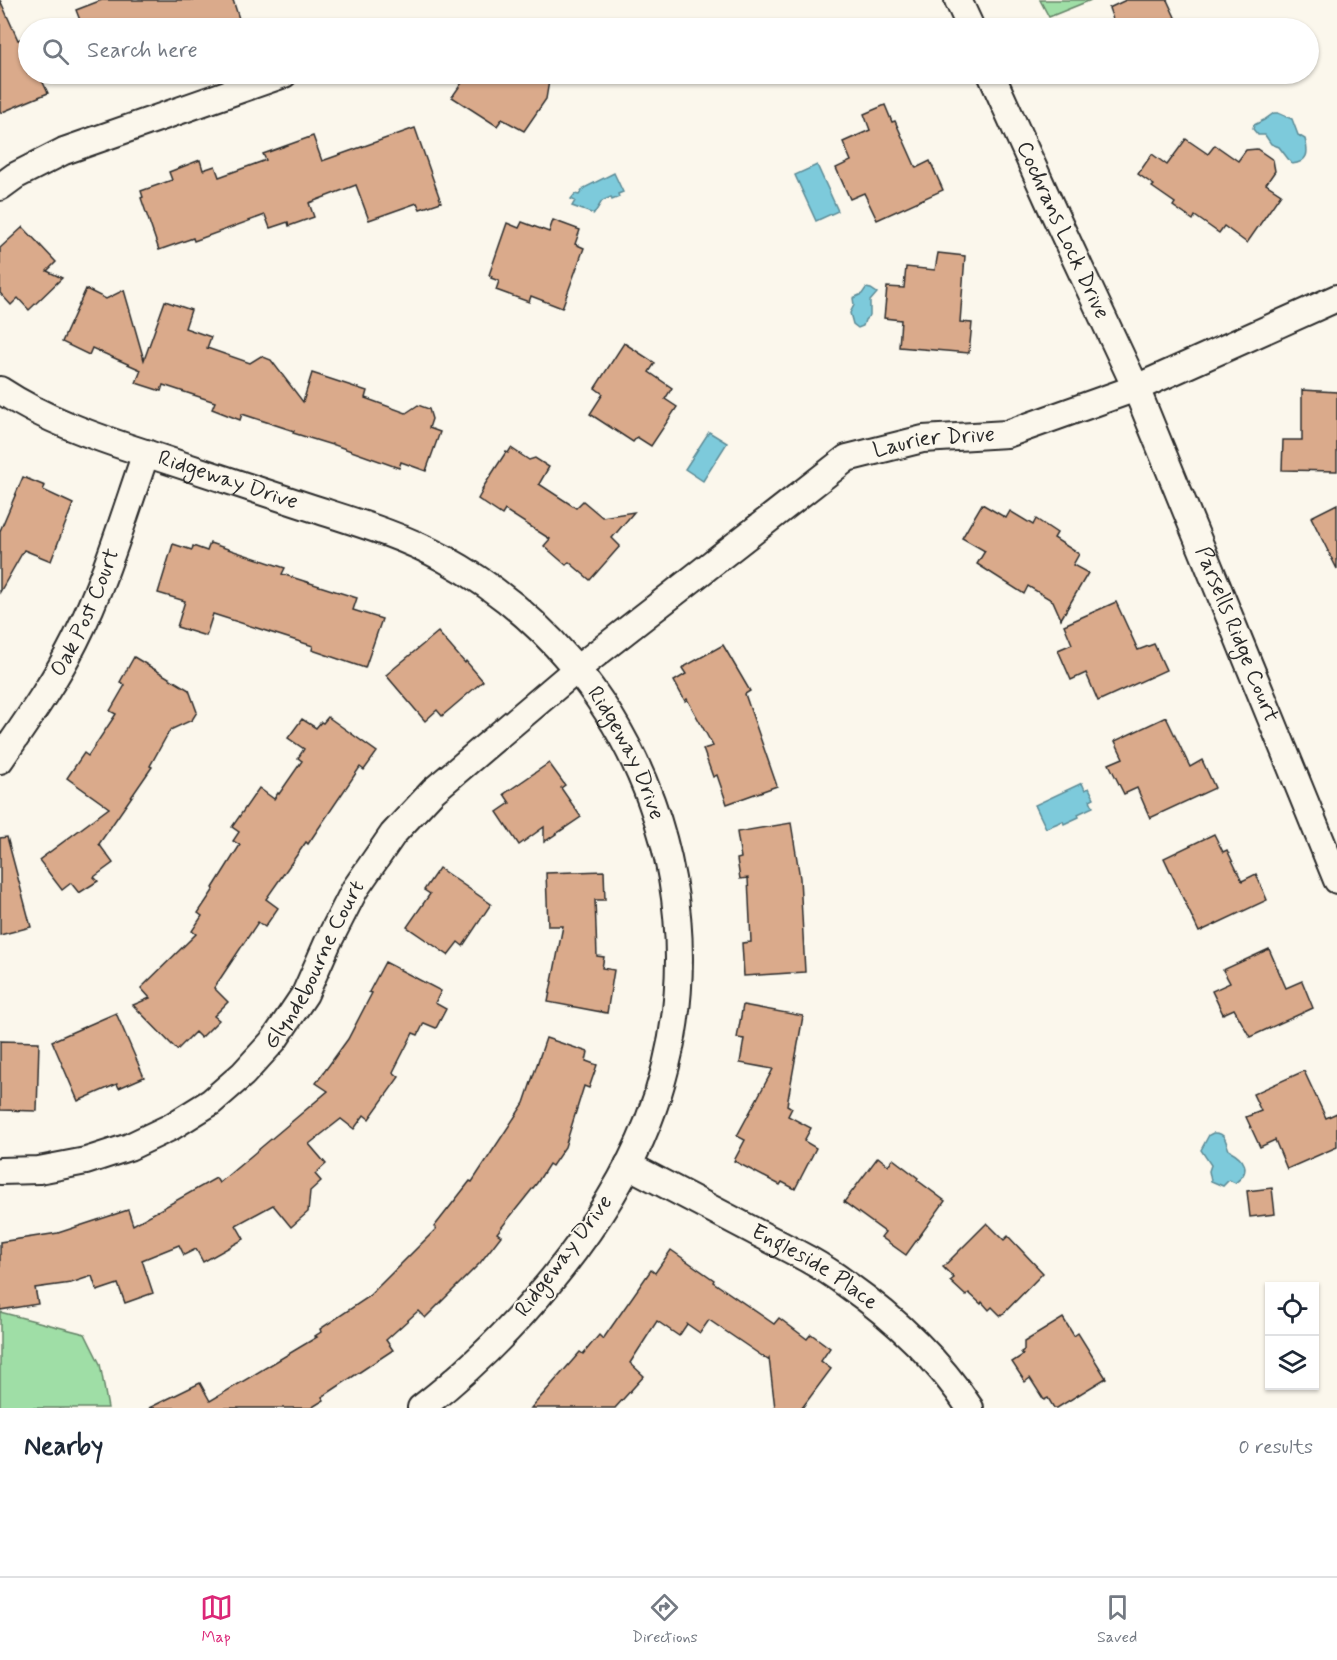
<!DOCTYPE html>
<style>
:root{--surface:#fff;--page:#f6f6f7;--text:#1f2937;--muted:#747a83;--line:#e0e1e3;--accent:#db2777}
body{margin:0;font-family:Mynerve,sans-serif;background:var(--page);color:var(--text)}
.controls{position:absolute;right:18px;bottom:18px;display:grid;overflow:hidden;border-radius:0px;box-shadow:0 2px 4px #0004}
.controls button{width:54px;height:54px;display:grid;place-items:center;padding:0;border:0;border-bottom:2px solid var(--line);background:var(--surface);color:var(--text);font:30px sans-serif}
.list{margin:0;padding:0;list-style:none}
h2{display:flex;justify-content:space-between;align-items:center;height:78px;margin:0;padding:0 24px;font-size:26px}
h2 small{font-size:20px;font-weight:400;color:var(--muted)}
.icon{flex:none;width:33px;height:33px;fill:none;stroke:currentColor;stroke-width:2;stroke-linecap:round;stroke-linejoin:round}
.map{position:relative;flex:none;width:1337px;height:1408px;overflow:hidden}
.search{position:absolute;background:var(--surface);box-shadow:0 2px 4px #0004;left:18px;right:18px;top:18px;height:66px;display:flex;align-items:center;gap:15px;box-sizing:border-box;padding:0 21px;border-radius:33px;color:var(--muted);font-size:22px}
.sheet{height:168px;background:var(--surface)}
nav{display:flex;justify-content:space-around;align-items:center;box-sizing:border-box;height:84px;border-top:2px solid var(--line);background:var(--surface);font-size:16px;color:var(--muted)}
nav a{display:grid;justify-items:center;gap:3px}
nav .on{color:var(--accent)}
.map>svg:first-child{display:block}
.green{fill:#9fdea6;stroke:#658468;stroke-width:1.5}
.water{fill:#7dcadb;stroke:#5c8a95;stroke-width:1.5}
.building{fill:#daaa8b;stroke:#2b2b2b;stroke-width:1.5}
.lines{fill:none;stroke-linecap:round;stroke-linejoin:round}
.minor-casing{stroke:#2b2b2b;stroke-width:30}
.minor{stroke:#fbf7ec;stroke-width:26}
.labels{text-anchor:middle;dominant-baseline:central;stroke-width:4.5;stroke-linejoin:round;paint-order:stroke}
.street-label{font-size:22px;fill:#2b2b2b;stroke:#fbf7ec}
</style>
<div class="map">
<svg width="1337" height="1408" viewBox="0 0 1337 1408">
<rect width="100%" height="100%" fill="#fbf7ec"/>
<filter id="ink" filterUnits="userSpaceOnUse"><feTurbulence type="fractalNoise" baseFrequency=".0167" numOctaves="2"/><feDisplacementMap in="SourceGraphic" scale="12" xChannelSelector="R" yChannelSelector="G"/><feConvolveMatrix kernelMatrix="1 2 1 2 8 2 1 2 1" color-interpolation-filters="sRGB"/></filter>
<g filter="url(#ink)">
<g class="green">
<path d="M1040 0H1091L1049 17Z"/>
<path d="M0 1312 85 1334 100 1364 108 1408H0Z"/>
</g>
<g class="water">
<path d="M1274 113H1278L1292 119 1298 135 1305 139C1309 153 1308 162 1292 164L1279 147 1271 144 1265 135H1258L1253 129 1254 125 1264 120Z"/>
<path d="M817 165 838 211 816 221 795 175Z"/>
<path d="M614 173 623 192 618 194 619 197 612 200 611 197 602 201 594 214 572 206 575 201 571 199 575 194 579 195 584 188Z"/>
<path d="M866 288 871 289 877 293 870 301V315L865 320 863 326 858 328 853 324 850 313 854 305 853 298 862 294Z"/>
<path d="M709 432 727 443 703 481 685 469Z"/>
<path d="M1082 783 1085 790 1089 788 1094 798 1090 800 1093 807 1078 814 1079 817 1064 824 1063 821 1046 828 1035 805Z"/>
<path d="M1213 1133C1226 1132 1225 1141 1229 1150 1244 1158 1253 1170 1235 1183L1229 1180 1223 1186 1211 1181 1209 1171 1211 1165 1201 1150 1209 1135Z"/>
</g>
<g class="building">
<path d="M0 0 18 40 23 38 28 50V74H39L48 93 0 113Z"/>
<path d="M102 0H233L242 28H83L76 10Z"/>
<path d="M1126 0H1167L1180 28H1116L1109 8Z"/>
<path d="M468 74H537L549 81 546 99 524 131 502 119 497 126 452 97Z"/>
<path d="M885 105 892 122 895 121 916 168 930 161 943 190 877 220 864 193 850 199 836 168 851 161 843 142 870 130 864 114Z"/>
<path d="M415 128 441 202 420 209 417 203 369 220 356 185 309 203 314 217 289 226 288 222 270 228 265 215 194 241 193 238 159 250 141 198 143 197 141 191 172 180 169 172 200 160 203 170 215 166 219 177 266 160 263 154 313 136 322 161Z"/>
<path d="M1186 139 1208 154 1215 145 1238 161 1246 150 1257 149 1273 160 1275 171 1266 184 1281 194 1247 243 1224 226 1219 233 1195 216 1193 220 1173 206 1175 203 1152 187 1154 185 1138 174 1152 154 1167 165Z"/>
<path d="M553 220 580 230 575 244 584 248 562 308 531 296 529 302 496 290 499 281 491 278 492 276 489 275 507 223 519 228 522 222 549 232Z"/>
<path d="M23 227 56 262 47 271 62 278 29 310 18 298 11 305 0 293V248Z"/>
<path d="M938 253 965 256 960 322 972 323 969 353 899 347 901 320 884 318 887 287 904 288 906 267 935 270Z"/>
<path d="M86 289 106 299 124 290 144 360 165 301 191 310 185 328 211 337 207 348 250 363 261 356 271 360 303 402 312 373 367 391 365 398 406 413 418 405 429 409 432 419 429 428 440 432 426 471 401 462 399 468 332 444V445L293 433 294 431 242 414 240 420 212 409 215 402 163 385 161 391 136 383 141 370 92 348 89 355 62 342Z"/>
<path d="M624 343 655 363 649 372 672 388 665 399 677 407 651 446 637 437 633 442 590 414 603 394 595 388Z"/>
<path d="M1302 390 1337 392V471L1282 470 1283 440H1302Z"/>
<path d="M511 448 529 460 535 458 549 467 539 484 576 508 583 501 602 517 634 512 612 538 620 546 590 580 569 562 566 565 544 546 550 539 505 510 502 515 478 499 483 490 482 489 506 452 508 453Z"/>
<path d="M23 477 45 486 43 490 73 504 51 561 24 550 0 592V531Z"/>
<path d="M982 504 1006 518 1010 511 1033 525 1036 519 1057 533 1054 538 1079 554 1073 565 1088 573 1061 619 1053 601 1028 586 1024 594 977 564 985 551 962 538Z"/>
<path d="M1337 504V569L1311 517Z"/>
<path d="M210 543 285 568 282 574 357 598 353 610 382 619 365 668 312 650 313 646 213 614 206 636 177 627 185 601 158 593 173 544 192 550 193 546 207 551Z"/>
<path d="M1116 602 1138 650 1154 644 1166 670 1098 701 1086 673 1071 680 1058 650 1072 644 1064 625Z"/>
<path d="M438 632 465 663 466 661 483 681 442 716 437 710 425 721 386 675Z"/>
<path d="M723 645 750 691 745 694 777 786 727 804 717 775 713 777 703 749 713 746 687 699 685 701 674 681 686 674 682 668Z"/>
<path d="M134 657 189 690 197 712 192 720 170 730 150 766 152 767 99 844 113 863 94 877 98 881 79 893 71 883 62 890 39 860 109 808 67 778 84 753 88 756 116 714 110 711 125 685 120 682Z"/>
<path d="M328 717 377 752 364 770 360 767 308 844 306 842 266 899 278 908 265 927 258 922 214 988 228 1002 214 1016 219 1020 201 1038 195 1032 177 1050 133 1005 150 998 141 988 196 934 192 931 202 916 198 913 214 889 213 888 240 845 233 841 239 832 232 827 259 788 274 799 278 793 279 794 302 761 298 758 304 749 288 738 302 719 316 728 321 722 323 723Z"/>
<path d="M1166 717 1190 767 1202 760 1215 788 1150 818 1137 788 1124 794 1109 764 1123 758 1115 741Z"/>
<path d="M549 763 565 785 561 788 581 817 544 842V827L519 845 497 812 510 803 504 794Z"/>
<path d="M791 823 800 878 805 972 744 976 742 943 751 942 748 878 740 879 737 859 741 858 737 832Z"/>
<path d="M1214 834 1223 852 1227 850 1242 881 1256 874 1267 900 1199 932 1164 858Z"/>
<path d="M7 837 31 927 0 935V838Z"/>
<path d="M439 868 491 904 463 946 458 942 448 955 407 927 430 894 424 890Z"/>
<path d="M604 871 605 900H595L597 956 604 957 602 968 614 970 607 1013 548 1002 563 926H548L546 873Z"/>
<path d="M1269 949 1286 988 1302 981 1313 1008 1250 1037 1234 1009 1223 1014 1212 991 1230 983 1223 970Z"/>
<path d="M385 962 441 991 435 1003 446 1009 436 1028 424 1023 418 1035 413 1033 393 1072 399 1077 369 1119 364 1115 354 1129 341 1119 309 1144 326 1164 315 1174 321 1181 310 1191 308 1212 291 1227 273 1205 236 1225 244 1239 203 1262 196 1249 184 1255 179 1245 142 1260 153 1293 125 1303 118 1284 97 1291 92 1276 71 1283 35 1288 38 1304 0 1310V1242L58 1233 128 1210 133 1225 216 1178 219 1183 328 1091 316 1083 348 1039 372 993 369 992Z"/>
<path d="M743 1005 803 1016 787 1105 792 1108 788 1116 811 1128 804 1141 816 1148 795 1189 782 1182 780 1185 734 1161 745 1140 737 1136 773 1069 740 1063 744 1039 737 1038Z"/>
<path d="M116 1013 144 1077 119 1088 117 1084 78 1101 52 1041Z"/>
<path d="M546 1038 588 1052 586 1061 597 1065 589 1088 584 1086 565 1147 552 1166 549 1164 537 1183 497 1233 501 1236 480 1263 425 1318 418 1311 386 1340 393 1350 322 1397 324 1400 311 1408H149L200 1383 210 1401 317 1337 315 1336 321 1332 320 1329 367 1298 436 1229 434 1227 470 1181 472 1182 524 1103Z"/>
<path d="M0 1041 39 1042 37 1111 0 1110Z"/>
<path d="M1304 1071 1326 1118 1337 1113V1147L1287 1169 1275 1140 1260 1147 1246 1117 1261 1111 1253 1094Z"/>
<path d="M878 1157 888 1165 893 1159 918 1178 917 1180 945 1201 906 1255 881 1237 885 1232 844 1202Z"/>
<path d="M1272 1188 1275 1214 1250 1217 1247 1191Z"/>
<path d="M987 1223 1004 1240 1008 1236 1043 1273 1001 1316 992 1307 989 1310 982 1302 981 1304 969 1293 966 1296 950 1281 954 1278 943 1267Z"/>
<path d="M671 1250 714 1280 713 1282 774 1324 779 1318 807 1339 811 1334 830 1348 821 1361 831 1369 802 1408H775L769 1358 768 1360 709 1320 700 1333 687 1324 679 1336 657 1321 630 1363 644 1376 615 1408H531L580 1352 583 1354 599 1335 603 1339 651 1270 655 1273Z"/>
<path d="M1063 1318 1074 1336 1078 1333 1106 1378 1057 1408H1054L1048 1398 1044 1400 1030 1378 1025 1382 1012 1362 1023 1355 1021 1352 1024 1350V1342Z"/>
</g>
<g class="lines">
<g class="minor-casing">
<g id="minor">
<path d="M958 0 971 28"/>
<path id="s1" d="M991 74 1054 213 1136 388 1337 880"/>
<path d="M0 187 15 176 64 151 284 74"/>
<path id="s2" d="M0 390C44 419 95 437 145 453 200 471 254 489 309 507 355 522 401 535 443 558 642 666 731 911 648 1122 607 1227 510 1340 421 1408"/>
<path id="s3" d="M0 760C26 722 54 683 75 641 105 581 124 516 146 453"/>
<path id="s4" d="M628 1165C670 1187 712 1209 754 1231 785 1247 817 1262 845 1283 893 1317 938 1359 970 1408"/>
<path id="s5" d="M0 1171 39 1170 86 1161 129 1147 171 1127 211 1102 243 1074 274 1040 305 994 328 942 355 889 393 834 433 791 577 669 847 458 923 439 1007 434 1136 388 1337 298"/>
</g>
</g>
<use href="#minor" class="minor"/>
</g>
</g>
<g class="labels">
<g class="street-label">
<text stroke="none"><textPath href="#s1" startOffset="172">Cochrans Lock Drive</textPath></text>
<text stroke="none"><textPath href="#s5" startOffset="1232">Laurier Drive</textPath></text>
<text stroke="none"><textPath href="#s2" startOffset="246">Ridgeway Drive</textPath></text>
<text stroke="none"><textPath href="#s3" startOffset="171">Oak Post Court</textPath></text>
<text stroke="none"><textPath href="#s1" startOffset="612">Parsells Ridge Court</textPath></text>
<text stroke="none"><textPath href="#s2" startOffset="748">Ridgeway Drive</textPath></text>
<text stroke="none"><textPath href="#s5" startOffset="400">Glyndebourne Court</textPath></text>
<text transform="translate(564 1256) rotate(-53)">Ridgeway Drive</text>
<text stroke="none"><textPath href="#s4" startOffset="213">Engleside Place</textPath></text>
</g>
</g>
</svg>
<div class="controls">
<button><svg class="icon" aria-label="locate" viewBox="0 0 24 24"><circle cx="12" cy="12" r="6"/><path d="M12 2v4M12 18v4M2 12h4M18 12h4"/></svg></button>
<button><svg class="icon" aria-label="layers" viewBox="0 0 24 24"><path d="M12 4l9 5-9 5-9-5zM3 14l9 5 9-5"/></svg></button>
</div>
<div class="search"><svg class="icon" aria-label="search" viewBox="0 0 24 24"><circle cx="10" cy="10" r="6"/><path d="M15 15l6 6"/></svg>Search here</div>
</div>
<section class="sheet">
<h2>Nearby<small>0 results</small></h2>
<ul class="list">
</ul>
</section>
<nav>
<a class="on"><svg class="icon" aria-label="map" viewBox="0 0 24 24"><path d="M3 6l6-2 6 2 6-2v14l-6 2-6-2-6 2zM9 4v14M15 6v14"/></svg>Map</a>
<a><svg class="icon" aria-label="directions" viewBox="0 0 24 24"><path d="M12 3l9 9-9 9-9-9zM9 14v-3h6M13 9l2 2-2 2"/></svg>Directions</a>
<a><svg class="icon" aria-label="saved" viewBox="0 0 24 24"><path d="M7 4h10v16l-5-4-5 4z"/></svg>Saved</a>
</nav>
